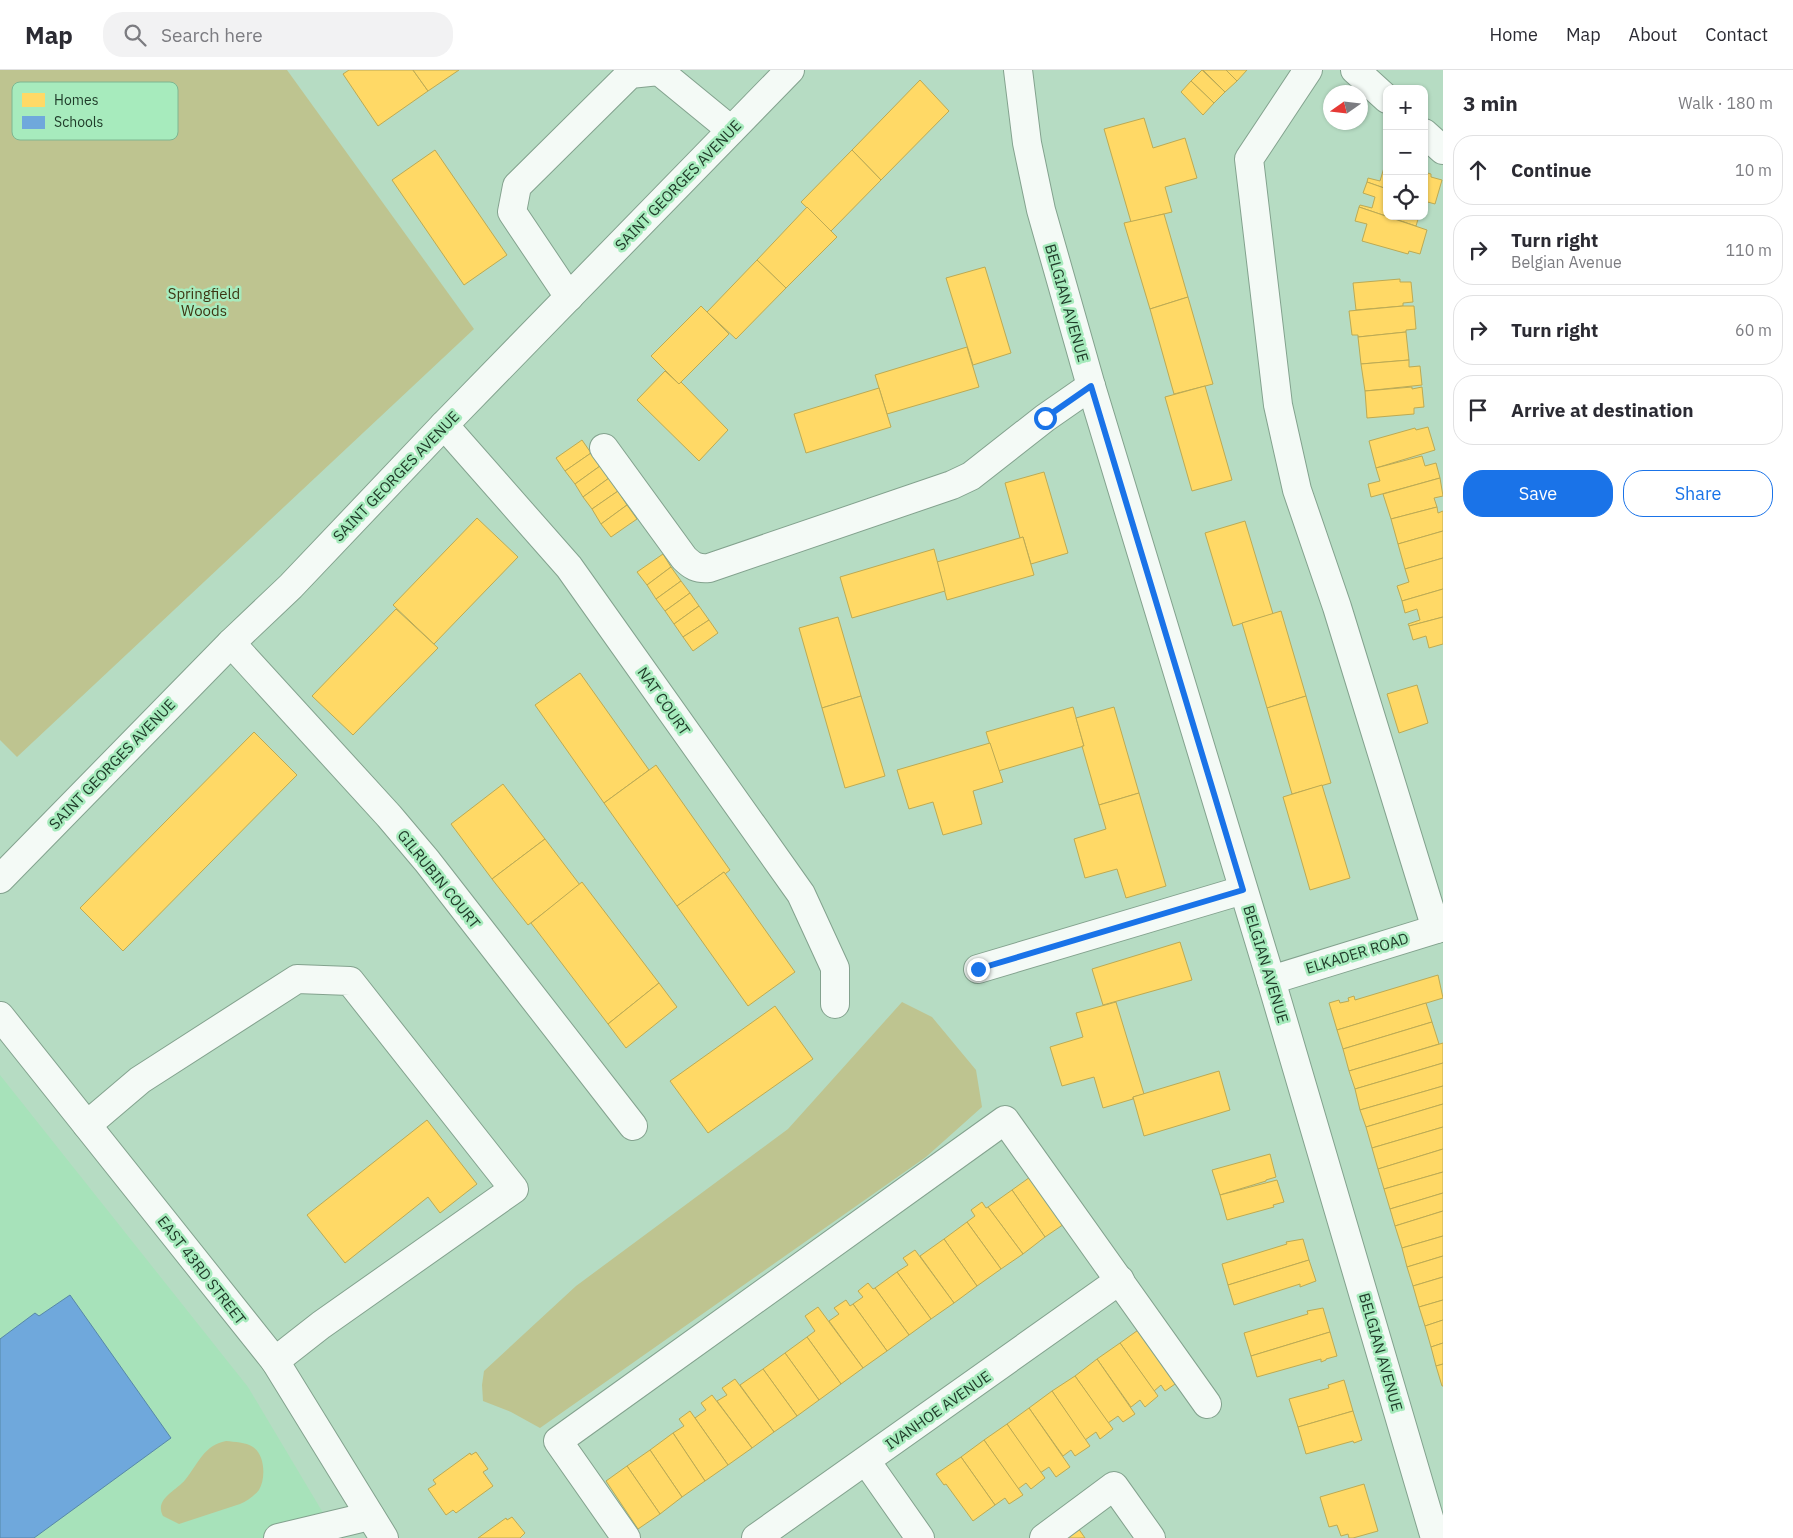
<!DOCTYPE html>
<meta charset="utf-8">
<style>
:root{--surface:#fff;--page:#f2f2f3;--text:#2b2b33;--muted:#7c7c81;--line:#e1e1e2;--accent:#1a73e8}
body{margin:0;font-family:"IBM Plex Sans",sans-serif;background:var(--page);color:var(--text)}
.controls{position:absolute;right:15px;top:15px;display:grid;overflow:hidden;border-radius:10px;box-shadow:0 1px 4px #0004}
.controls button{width:45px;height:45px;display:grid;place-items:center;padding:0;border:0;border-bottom:1px solid var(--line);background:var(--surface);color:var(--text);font:25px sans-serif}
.compass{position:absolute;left:1323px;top:15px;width:45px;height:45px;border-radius:50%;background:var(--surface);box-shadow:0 1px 4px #0004;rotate:256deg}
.stop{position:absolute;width:15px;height:15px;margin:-11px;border:4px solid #1a73e8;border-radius:50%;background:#fff}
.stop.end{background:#1a73e8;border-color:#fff;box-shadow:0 1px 5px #0008}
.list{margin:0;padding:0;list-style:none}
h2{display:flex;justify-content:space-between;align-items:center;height:65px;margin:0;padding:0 20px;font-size:21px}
h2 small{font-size:16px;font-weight:400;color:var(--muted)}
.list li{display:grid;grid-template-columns:32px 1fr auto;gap:15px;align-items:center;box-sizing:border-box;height:70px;margin:0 10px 10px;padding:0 10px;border:1px solid var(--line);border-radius:20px}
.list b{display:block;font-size:19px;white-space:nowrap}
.list p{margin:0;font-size:16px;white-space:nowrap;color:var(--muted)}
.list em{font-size:16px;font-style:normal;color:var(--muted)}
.actions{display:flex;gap:10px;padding:15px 20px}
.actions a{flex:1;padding:11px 0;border:1px solid var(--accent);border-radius:20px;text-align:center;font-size:18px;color:var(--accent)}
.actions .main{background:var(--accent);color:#fff}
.icon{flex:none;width:28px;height:28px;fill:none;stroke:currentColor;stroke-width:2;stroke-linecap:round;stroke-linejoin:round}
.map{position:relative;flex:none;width:1443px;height:1468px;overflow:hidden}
header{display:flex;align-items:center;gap:30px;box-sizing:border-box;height:70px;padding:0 25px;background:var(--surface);border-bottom:1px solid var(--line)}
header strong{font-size:24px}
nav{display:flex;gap:28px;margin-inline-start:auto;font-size:18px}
.search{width:350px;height:45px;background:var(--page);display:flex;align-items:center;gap:12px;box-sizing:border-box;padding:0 18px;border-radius:20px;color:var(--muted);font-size:19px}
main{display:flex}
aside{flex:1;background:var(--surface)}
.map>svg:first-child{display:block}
.built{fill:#a7e2ba}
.green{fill:#bec490}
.homes{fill:#ffd966;stroke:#bcaa54}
.schools{fill:#6fa8dc;stroke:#5788a7}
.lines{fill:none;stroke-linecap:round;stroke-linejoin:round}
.minor-casing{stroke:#83a28e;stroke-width:30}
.minor{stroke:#f4faf6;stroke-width:28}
.route{stroke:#1a73e8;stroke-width:6}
.labels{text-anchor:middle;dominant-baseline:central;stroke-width:5;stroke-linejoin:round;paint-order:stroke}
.street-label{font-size:15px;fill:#203c2a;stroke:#a7ebbd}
.park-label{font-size:15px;fill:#3d3513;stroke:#a7ebbd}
.key{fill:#a7ebbd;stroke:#7eb691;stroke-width:1}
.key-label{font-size:14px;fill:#203c2a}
</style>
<header>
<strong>Map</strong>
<div class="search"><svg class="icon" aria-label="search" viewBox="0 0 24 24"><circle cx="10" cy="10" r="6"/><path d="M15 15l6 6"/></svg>Search here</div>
<nav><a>Home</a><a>Map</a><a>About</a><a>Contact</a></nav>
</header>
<main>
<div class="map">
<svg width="1443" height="1468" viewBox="0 0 1443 1468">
<rect width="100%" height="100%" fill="#b6dcc3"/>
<path class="built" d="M0 1005 248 1317 338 1468H0Z"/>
<g class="green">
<path d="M0 0H287L474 259 17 687 0 670Z"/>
<path d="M902 932 932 947 976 1000 982 1037 926 1087 540 1358 511 1342 483 1331 482 1315 484 1301 576 1216 788 1059Z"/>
<path d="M226 1371C235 1372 245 1372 253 1377 265 1385 266 1408 259 1420 254 1426 247 1431 240 1434L179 1454 163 1446C154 1429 176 1421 185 1410 198 1394 204 1375 226 1371Z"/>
</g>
<g class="homes">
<path d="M349 0H413L428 21 378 56 343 4Z"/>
<path d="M413 0H459L428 21Z"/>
<path d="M1202 0 1225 22 1214 33 1191 11Z"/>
<path d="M1203 0H1226L1237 11 1225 22Z"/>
<path d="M1226 0H1247L1237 11Z"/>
<path d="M920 10 949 41 881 110 852 80Z"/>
<path d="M1191 11 1214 33 1203 45 1181 22Z"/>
<path d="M1144 48 1153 78 1185 68 1197 108 1165 117 1172 142 1131 152 1104 59Z"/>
<path d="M435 80 507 185 464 215 392 110Z"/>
<path d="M852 80 881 110 831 161 801 132Z"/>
<path d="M1386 91 1387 119 1367 112 1368 108 1380 111Z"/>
<path d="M1424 102 1431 104V107L1442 110 1435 134 1424 131Z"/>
<path d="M1367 112 1387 119V146H1419L1416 156 1359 137 1360 135 1372 138 1375 127 1363 123Z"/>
<path d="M807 137 837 167 786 218 757 190Z"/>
<path d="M1359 137 1427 160 1420 184 1409 181 1408 184 1362 171 1367 154 1355 151Z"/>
<path d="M1164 144 1188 227 1150 239 1124 153Z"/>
<path d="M757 190 786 218 736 269 707 242Z"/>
<path d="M985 197 1011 283 973 295 946 208Z"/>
<path d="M1400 209V212H1411L1413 232 1403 233V236L1356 240 1353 213Z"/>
<path d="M1188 227 1213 314 1174 324 1150 239Z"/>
<path d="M701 236 729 264 679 314 651 286Z"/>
<path d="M1403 236H1414L1416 259 1406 260V262L1358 267V265H1352L1349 241Z"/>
<path d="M1406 262 1409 290 1361 294 1358 267Z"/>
<path d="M967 277 979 317 887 344 875 305Z"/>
<path d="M1409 290V297L1420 296 1422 315 1365 321 1361 294Z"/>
<path d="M665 301 679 314 681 312 728 360 699 391 637 330Z"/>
<path d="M1205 316 1232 410 1192 421 1165 327Z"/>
<path d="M1412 317V319L1422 317 1424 337 1414 338V344L1367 348 1365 321Z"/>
<path d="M879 318 891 357 806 383 794 344Z"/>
<path d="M1428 357 1435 380 1376 398 1369 371 1415 358 1416 360Z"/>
<path d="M582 370 591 383 565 401 556 388Z"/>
<path d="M591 383 600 396 575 414 565 401Z"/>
<path d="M1422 386 1425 396 1436 393 1440 408 1371 427 1368 414 1380 411 1376 398Z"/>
<path d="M600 396 609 408 583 427 575 414Z"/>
<path d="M1044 402 1068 483 1031 494 1023 467 1020 468 1005 413Z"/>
<path d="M609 408 618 421 592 439 583 427Z"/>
<path d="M1440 408 1443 426 1434 428 1437 437 1391 449 1383 424Z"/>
<path d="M618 421 627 435 601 454 592 439Z"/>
<path d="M627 435 637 449 611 467 601 454Z"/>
<path d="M1437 437 1438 443 1443 441V461L1398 474 1391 449Z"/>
<path d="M477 448 518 487 434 574 393 535Z"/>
<path d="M1245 451 1273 544 1233 556 1205 463Z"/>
<path d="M1443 461V488L1405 499 1398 474Z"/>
<path d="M1023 467 1034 505 947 530 937 492Z"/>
<path d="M934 479 945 521 852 548 840 507Z"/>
<path d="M663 484 671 497 647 515 637 502Z"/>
<path d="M1443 488V519L1402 531 1397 516 1409 512 1405 499Z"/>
<path d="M671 497 681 511 656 529 647 515Z"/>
<path d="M681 511 690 523 665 541 656 529Z"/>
<path d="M1443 519V547L1409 556 1408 554 1420 550 1417 539 1405 543 1402 531Z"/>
<path d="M690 523 699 536 674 554 665 541Z"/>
<path d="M699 536 709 550 683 567 674 554Z"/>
<path d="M396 539 438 578 353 665 312 626Z"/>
<path d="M1281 541 1306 626 1267 638 1242 553Z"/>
<path d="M838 547 861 626 822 638 799 558Z"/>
<path d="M1443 547V574L1429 578 1426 566 1413 570 1409 556Z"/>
<path d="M709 550 718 563 693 581 683 567Z"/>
<path d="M580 603 649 700 604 733 535 635Z"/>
<path d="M1417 615 1428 653 1399 663 1387 624Z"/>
<path d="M861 626 885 706 845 718 822 638Z"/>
<path d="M1306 626 1331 713 1292 724 1267 638Z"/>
<path d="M1073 637 1084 676 998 701 986 662Z"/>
<path d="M1114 637 1139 723 1099 735 1082 676H1084L1076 648Z"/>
<path d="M254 662 297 705 123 881 80 838Z"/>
<path d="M990 673 1003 712 973 721 982 754 943 765 933 732 909 739 897 700Z"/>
<path d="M656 695 730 800 725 804 724 802 677 836 604 733Z"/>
<path d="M503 714 545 769 492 809 451 754Z"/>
<path d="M1322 715 1350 808 1310 820 1283 727Z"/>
<path d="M1139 723 1166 816 1126 828 1117 799 1085 808 1074 769 1106 759 1099 735Z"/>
<path d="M545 769 580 815 528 855 492 809Z"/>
<path d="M724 802 795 902 748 936 677 836Z"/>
<path d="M582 812 659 913 608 954 531 853Z"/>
<path d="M1180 872 1192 910 1103 935 1092 899Z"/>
<path d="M1438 905 1443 928 1337 960 1329 933 1339 930 1340 933 1349 931 1348 928 1354 926 1355 930Z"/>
<path d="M659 913 677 937 626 978 608 954Z"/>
<path d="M1116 932 1144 1024 1133 1027V1029L1103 1038 1094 1007 1062 1016 1050 977 1083 967 1076 943Z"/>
<path d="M1426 933 1432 952 1343 979 1337 960Z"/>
<path d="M775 936 813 989 708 1063 670 1011Z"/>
<path d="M1432 952 1439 974 1349 1001 1343 979Z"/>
<path d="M1443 973V993L1355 1019 1349 1001Z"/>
<path d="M1443 993V1016L1360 1040 1355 1019Z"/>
<path d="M1219 1001 1230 1040 1144 1066 1133 1027Z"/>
<path d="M1443 1016V1034L1366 1057 1360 1040Z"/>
<path d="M1443 1034V1057L1372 1078 1366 1057Z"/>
<path d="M427 1050 477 1114 440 1143 428 1127 345 1193 307 1145Z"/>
<path d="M1443 1057V1079L1378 1099 1372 1078Z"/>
<path d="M1443 1079V1102L1384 1119 1378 1099Z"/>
<path d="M1270 1084 1276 1107 1266 1110V1111L1220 1125 1212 1100Z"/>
<path d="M1443 1102V1123L1390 1139 1384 1119Z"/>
<path d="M1033 1105 1067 1152 1045 1167 1012 1120Z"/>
<path d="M1277 1110 1284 1132 1273 1135 1274 1137 1227 1150 1220 1125Z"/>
<path d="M1012 1120 1045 1167 1023 1184 988 1137Z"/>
<path d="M1443 1123V1141L1395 1156 1390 1139Z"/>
<path d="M982 1132 986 1138 988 1137 1023 1184 1001 1199 967 1152 975 1146 971 1140Z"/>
<path d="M1443 1141V1166L1402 1178 1395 1156Z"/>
<path d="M967 1152 1001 1199 977 1216 944 1169Z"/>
<path d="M1443 1166V1186L1407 1197 1402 1178Z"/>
<path d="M944 1169 977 1216 954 1233 920 1186Z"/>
<path d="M1303 1169 1309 1190 1228 1215 1222 1194 1287 1174 1286 1172Z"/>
<path d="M915 1180 954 1233 931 1249 897 1202 908 1195 903 1188Z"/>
<path d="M1443 1186V1207L1413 1216 1407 1197Z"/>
<path d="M1309 1190 1316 1211 1300 1217V1214L1234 1235 1228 1215Z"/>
<path d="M897 1202 931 1249 909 1265 875 1218Z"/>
<path d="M1443 1207V1230L1419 1237 1413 1216Z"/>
<path d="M868 1213 873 1219 875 1218 909 1265 887 1281 853 1234 863 1227 858 1221Z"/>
<path d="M846 1230 850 1236 853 1234 887 1281 863 1298 829 1251 839 1244 834 1238Z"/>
<path d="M1443 1230V1250L1425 1256 1419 1237Z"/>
<path d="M818 1237 863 1298 841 1314 807 1267 815 1261 805 1246Z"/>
<path d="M1323 1238 1330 1262 1251 1286 1244 1263 1308 1244 1307 1241Z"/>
<path d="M1443 1250V1273L1431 1277 1425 1256Z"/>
<path d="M1141 1258 1178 1312 1165 1321 1161 1315 1154 1321 1120 1273Z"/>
<path d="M1330 1262 1337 1286 1326 1289V1290L1321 1292V1289L1257 1307 1251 1286Z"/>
<path d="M807 1267 841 1314 819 1330 785 1283Z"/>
<path d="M1120 1273 1158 1326 1145 1337 1140 1330 1131 1337 1097 1289Z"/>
<path d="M1443 1273V1294L1436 1296 1431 1277Z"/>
<path d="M785 1283 819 1330 797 1346 763 1299Z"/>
<path d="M1097 1289 1135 1344 1123 1352 1118 1346 1108 1353 1075 1306Z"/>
<path d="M1443 1294V1316H1442L1436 1296Z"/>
<path d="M763 1299 797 1346 774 1362 740 1315Z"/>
<path d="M1075 1306 1113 1359 1100 1369 1096 1362 1085 1370 1052 1321Z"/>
<path d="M735 1309 774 1362 752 1378 717 1331 727 1325 722 1318Z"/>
<path d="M1344 1310 1353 1341 1298 1357 1289 1329 1329 1318 1328 1315Z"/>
<path d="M1052 1321 1090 1376 1075 1386 1071 1380 1063 1386 1029 1338Z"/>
<path d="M712 1325 752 1378 728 1395 695 1348 706 1340 701 1333Z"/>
<path d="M1029 1338 1070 1397 1056 1407 1049 1397 1040 1403 1007 1354Z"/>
<path d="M690 1341 728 1395 705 1411 673 1363 684 1356 679 1349Z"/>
<path d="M1353 1341 1362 1370 1354 1373 1353 1371 1306 1384 1298 1357Z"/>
<path d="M1007 1354 1045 1408 1031 1419 1026 1413 1018 1419 984 1370Z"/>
<path d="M673 1363 705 1411 682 1427 650 1380Z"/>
<path d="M984 1370 1023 1425 1009 1434 1005 1428 995 1435 961 1387Z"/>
<path d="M650 1380 682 1427 660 1444 627 1396Z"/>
<path d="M476 1382 488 1399 483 1402 493 1416 456 1443 453 1440 446 1445 428 1419 436 1414 433 1410 470 1383 471 1385Z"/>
<path d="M961 1387 995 1435 973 1451 946 1414 944 1415 936 1404Z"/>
<path d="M627 1396 660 1444 638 1459 606 1411Z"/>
<path d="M1364 1414 1378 1461 1353 1468H1349L1348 1464 1341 1466 1337 1455 1329 1457 1320 1427Z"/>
<path d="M512 1447 525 1463 520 1468H478L506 1448 507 1450Z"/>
<path d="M1078 1458 1085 1468H1064Z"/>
</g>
<path class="schools" d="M70 1225 171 1368 34 1468H0V1269L35 1243 39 1246Z"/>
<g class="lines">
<g class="minor-casing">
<g id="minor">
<path d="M1018 0 1027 73 1041 140 1091 316 1271 910 1435 1468"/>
<path d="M1308 0 1249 89 1278 335 1297 420 1337 537 1436 859"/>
<path d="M1355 0 1387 29"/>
<path d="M1424 63 1443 80"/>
<path d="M569 227 512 142 517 116 630 4 659 1 731 60"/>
<path d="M444 355 569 497 801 824 835 898V934"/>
<path d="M604 378 684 488C692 496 697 499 709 498L952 415 971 406 1045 348 1091 316"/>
<path d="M231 573 389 746 427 791 633 1056"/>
<path d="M0 809 231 573 291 516 444 355 790 0"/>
<path d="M978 899 1243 820"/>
<path d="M1271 910 1443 857"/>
<path d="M0 946 275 1291 384 1468"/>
<path d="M87 1055 140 1010 297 909 350 911 514 1119 321 1255 275 1291"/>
<path d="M866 1391 920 1468"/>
<path d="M278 1468 370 1446"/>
<path d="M626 1468 558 1371 1005 1050 1207 1334"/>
<path d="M756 1468 1120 1210"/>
<path d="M1044 1468 1114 1416 1151 1468"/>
</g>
</g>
<use href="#minor" class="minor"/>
</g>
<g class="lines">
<path class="route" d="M978 899 1243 820 1091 316 1045 348"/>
</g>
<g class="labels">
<g class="street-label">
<text transform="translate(678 115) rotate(-46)">SAINT GEORGES AVENUE</text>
<text transform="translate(1067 233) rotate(74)">BELGIAN AVENUE</text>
<text transform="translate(396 406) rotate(-46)">SAINT GEORGES AVENUE</text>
<text transform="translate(664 631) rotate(55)">NAT COURT</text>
<text transform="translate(112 694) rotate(-46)">SAINT GEORGES AVENUE</text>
<text transform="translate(439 809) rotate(51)">GILRUBIN COURT</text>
<text transform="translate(1357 883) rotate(-17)">ELKADER ROAD</text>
<text transform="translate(1266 894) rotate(73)">BELGIAN AVENUE</text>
<text transform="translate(202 1200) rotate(52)">EAST 43RD STREET</text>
<text transform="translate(1381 1282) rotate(74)">BELGIAN AVENUE</text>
<text transform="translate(938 1340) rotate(-35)">IVANHOE AVENUE</text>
</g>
<g class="park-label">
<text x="204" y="223">Springfield<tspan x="204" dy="17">Woods</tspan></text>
</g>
</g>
<rect x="12" y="12" width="166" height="58" rx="8" class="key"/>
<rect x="22" y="23" width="23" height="14" fill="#ffd966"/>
<rect x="22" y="46" width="23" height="13" fill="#6fa8dc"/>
<g class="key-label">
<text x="54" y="35">Homes</text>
<text x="54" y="57">Schools</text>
</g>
</svg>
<div class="controls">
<button>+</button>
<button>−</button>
<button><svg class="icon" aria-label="locate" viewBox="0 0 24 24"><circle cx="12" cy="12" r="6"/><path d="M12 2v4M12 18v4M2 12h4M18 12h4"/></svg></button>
</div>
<svg class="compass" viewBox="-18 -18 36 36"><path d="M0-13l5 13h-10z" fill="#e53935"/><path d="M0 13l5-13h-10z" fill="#7c7c81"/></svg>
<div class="stop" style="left:1045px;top:348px"></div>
<div class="stop end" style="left:978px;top:899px"></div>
</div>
<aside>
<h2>3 min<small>Walk · 180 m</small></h2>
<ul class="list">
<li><svg class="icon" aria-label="ahead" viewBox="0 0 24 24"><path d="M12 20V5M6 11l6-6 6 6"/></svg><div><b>Continue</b></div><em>10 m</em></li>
<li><svg class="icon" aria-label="right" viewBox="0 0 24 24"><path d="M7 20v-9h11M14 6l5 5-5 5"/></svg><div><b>Turn right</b><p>Belgian Avenue</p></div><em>110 m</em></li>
<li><svg class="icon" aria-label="right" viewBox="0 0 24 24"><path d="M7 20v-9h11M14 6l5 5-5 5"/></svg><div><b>Turn right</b></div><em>60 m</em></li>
<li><svg class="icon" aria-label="arrive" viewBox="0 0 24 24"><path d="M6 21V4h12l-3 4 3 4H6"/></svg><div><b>Arrive at destination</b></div></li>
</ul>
<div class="actions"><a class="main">Save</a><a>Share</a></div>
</aside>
</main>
